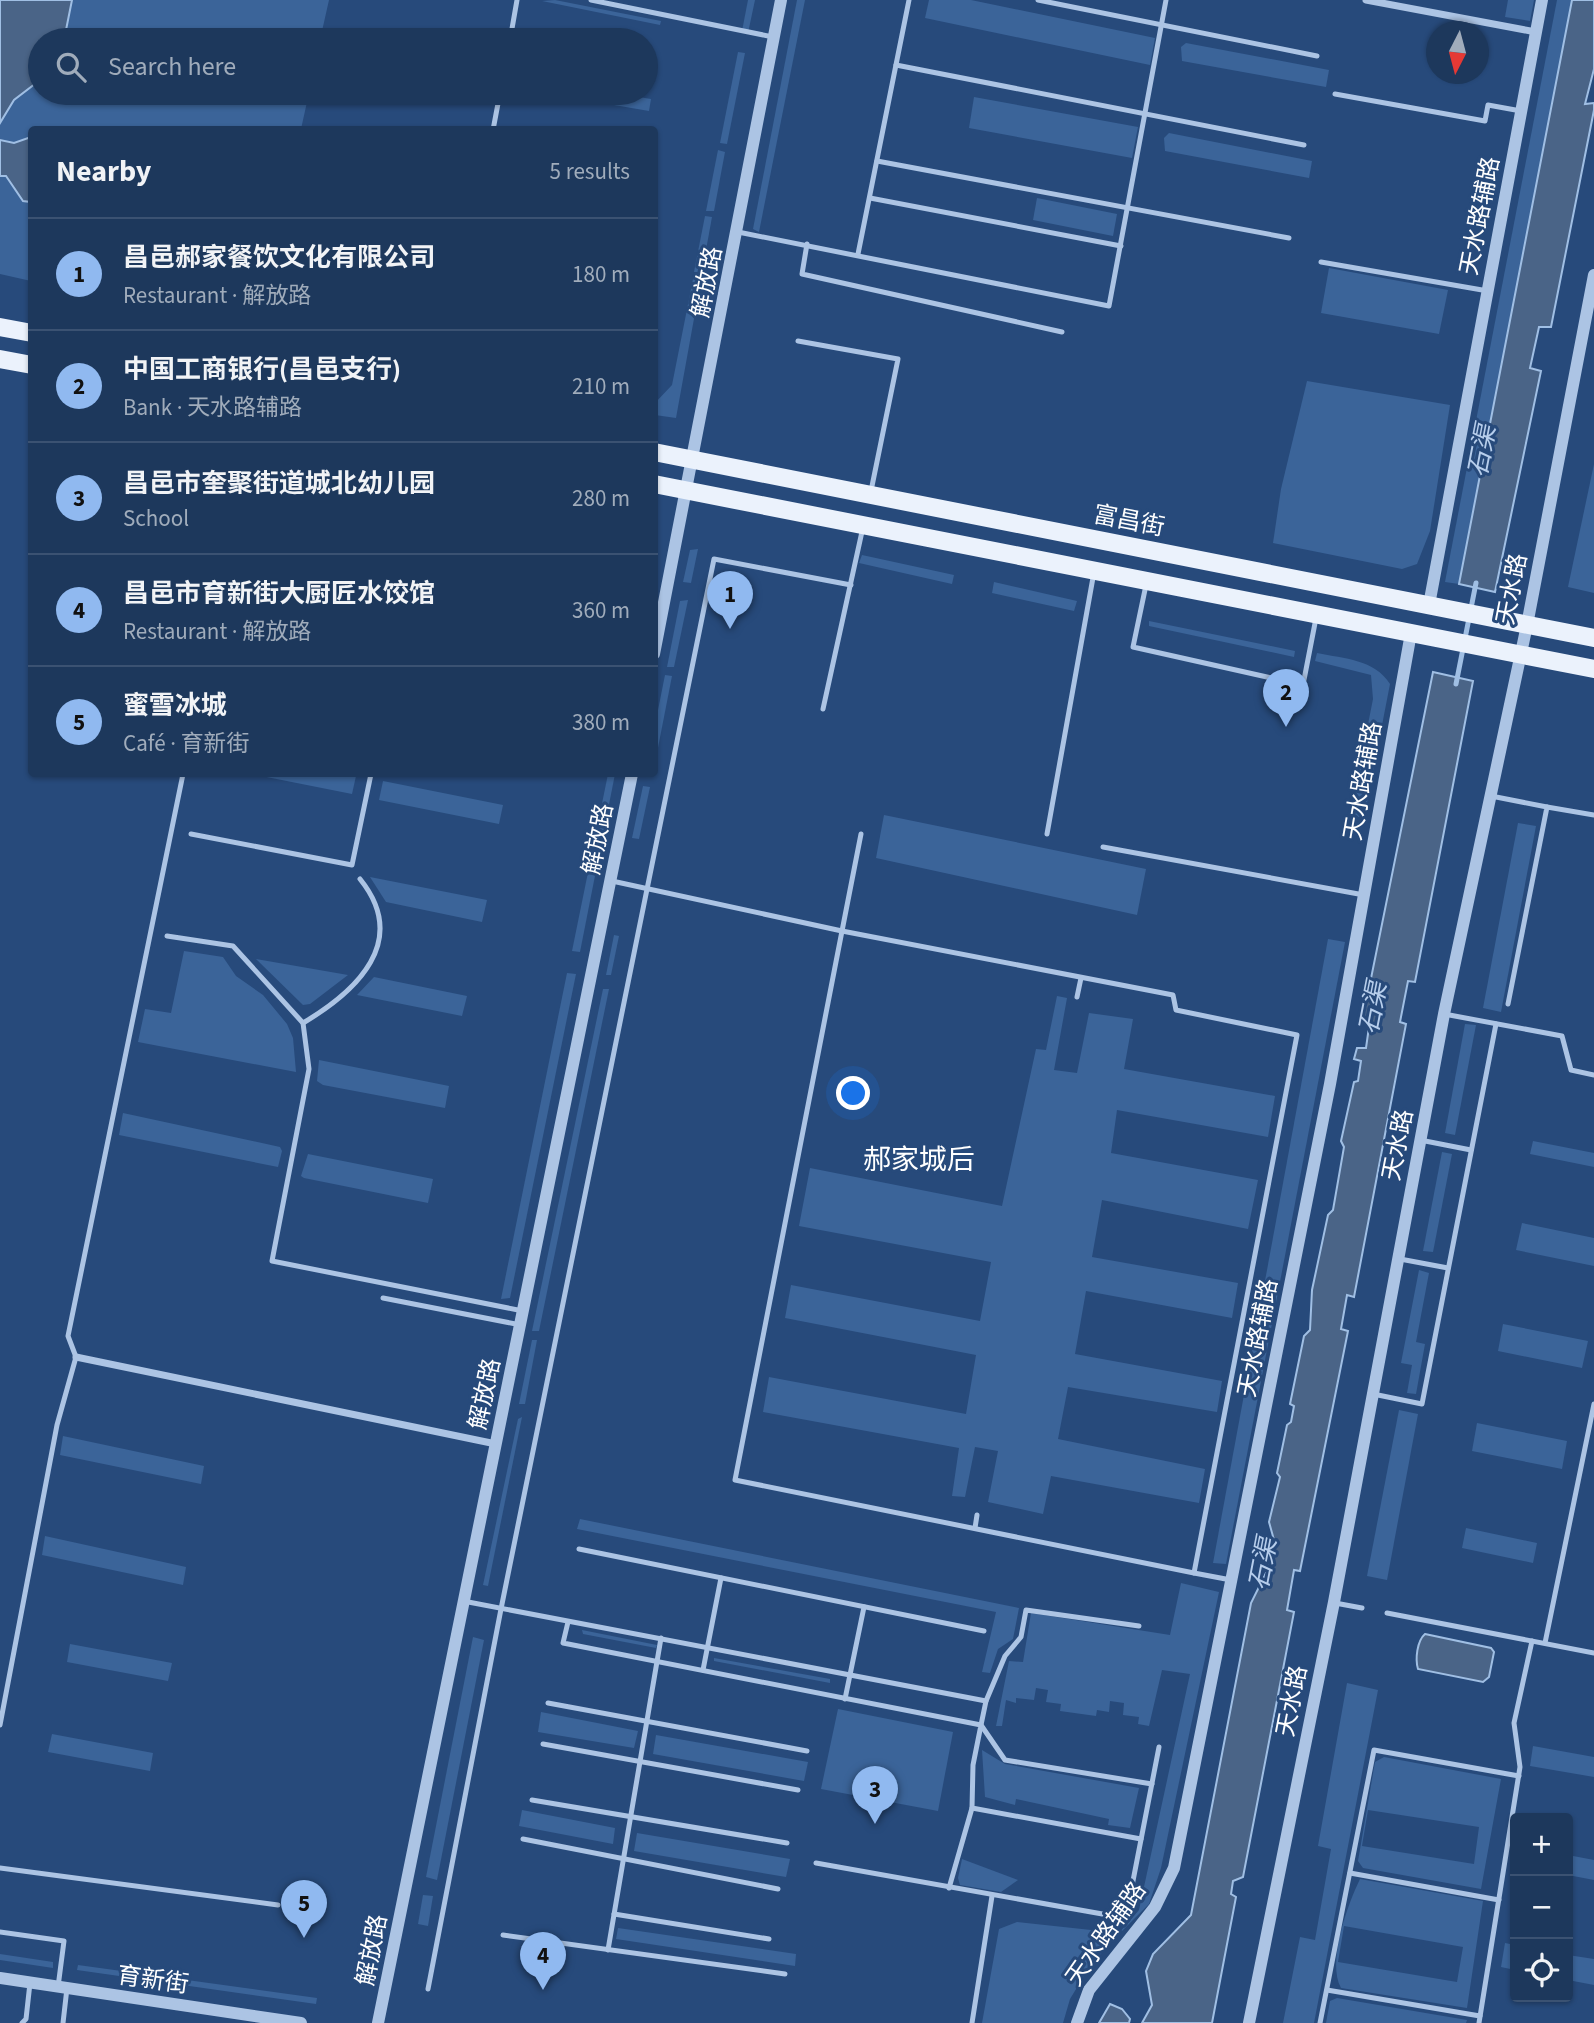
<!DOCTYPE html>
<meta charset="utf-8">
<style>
:root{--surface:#1d385c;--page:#253f62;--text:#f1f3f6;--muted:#a0acbb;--line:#3b5272;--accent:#90b9f0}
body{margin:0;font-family:"Source Sans 3","Noto Sans SC",sans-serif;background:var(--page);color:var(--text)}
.controls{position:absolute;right:21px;bottom:21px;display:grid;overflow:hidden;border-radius:7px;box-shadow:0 2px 5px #0004}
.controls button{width:63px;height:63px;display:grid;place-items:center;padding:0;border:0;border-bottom:2px solid var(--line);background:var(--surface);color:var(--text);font:35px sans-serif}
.compass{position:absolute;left:1426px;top:21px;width:63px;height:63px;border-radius:50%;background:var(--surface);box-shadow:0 2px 5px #0004;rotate:186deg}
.you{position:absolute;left:854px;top:1094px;width:24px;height:24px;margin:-18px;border:5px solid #fff;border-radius:50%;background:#1a73e8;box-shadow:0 0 0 10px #1a73e833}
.badge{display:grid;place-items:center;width:46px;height:46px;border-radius:50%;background:var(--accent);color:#111;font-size:23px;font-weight:700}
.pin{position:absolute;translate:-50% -58px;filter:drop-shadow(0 2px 4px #0008)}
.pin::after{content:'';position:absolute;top:37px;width:24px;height:21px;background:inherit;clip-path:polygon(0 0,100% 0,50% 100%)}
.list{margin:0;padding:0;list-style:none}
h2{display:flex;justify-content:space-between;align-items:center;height:91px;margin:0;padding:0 28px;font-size:30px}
h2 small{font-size:23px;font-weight:400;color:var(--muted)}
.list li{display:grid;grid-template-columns:46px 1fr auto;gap:21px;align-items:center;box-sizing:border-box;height:112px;padding:0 28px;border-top:2px solid var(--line)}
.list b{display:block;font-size:26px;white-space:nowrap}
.list p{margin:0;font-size:23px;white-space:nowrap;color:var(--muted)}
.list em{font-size:23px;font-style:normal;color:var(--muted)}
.icon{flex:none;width:38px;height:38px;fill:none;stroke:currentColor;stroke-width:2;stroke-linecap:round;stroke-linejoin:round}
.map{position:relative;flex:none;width:1594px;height:2023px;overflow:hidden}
.search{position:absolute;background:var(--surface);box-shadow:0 2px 5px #0004;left:28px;top:28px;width:630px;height:77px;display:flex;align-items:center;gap:18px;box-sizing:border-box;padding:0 24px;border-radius:38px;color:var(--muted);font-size:26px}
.panel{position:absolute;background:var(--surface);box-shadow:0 2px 5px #0004;left:28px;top:126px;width:630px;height:651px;border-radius:7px}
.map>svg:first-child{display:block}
.green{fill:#3b6499;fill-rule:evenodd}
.water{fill:#4a6487;stroke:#a0bfe4;stroke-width:2}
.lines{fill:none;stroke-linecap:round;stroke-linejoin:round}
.stream{stroke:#a0bfe4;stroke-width:5}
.service{stroke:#acc4e4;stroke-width:5}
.minor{stroke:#acc4e4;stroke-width:7}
.tertiary{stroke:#acc4e4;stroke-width:12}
.primary{stroke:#ebf2fc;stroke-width:18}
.labels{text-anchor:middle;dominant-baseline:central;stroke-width:6;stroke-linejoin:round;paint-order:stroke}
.street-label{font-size:24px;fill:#fff;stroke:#274a7b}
.water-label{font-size:26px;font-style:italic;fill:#b7ceec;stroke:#274a7b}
.quarter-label{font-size:28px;fill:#fff;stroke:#274a7b}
</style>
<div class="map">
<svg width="1594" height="2023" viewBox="0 0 1594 2023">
<rect width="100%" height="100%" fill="#274a7b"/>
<g class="green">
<path d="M0 0H329L320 40H40V93H309L301 129 32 130 31 281 0 274Z"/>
<path d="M555 0 661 21 660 25 542 1Z"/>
<path d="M748 0H755L748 33 742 31Z"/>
<path d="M797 0H805L759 232 753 229Z"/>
<path d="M929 0H971L1155 38 1150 65 925 18Z"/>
<path d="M1508 0H1534L1530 21 1505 17Z"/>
<path d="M1557 0H1572L1459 584 1445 582Z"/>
<path d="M1186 43 1329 70 1326 87 1182 61 1181 47Z"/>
<path d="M738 52 745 53 727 144 720 143Z"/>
<path d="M544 93H614L651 99 649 111Z"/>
<path d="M974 97 1138 127 1132 158 969 128Z"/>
<path d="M1169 133 1312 161 1309 178 1165 151 1164 138Z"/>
<path d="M718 150 725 152 714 211H706Z"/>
<path d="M1037 198 1117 214 1113 236 1033 220Z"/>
<path d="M705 216 712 217 702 272H694Z"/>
<path d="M1329 268 1448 290 1439 334 1321 313Z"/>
<path d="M693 279 701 280 676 418 655 415V403L672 385Z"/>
<path d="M1307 381 1450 405 1430 531 1417 564 1402 569 1273 543 1281 489Z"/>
<path d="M1594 464V593L1568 587Z"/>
<path d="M698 549 691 583 683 582 690 550Z"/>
<path d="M862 555 954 575 952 584 859 563Z"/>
<path d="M994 582 1077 601 1074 611 992 593Z"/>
<path d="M688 600 674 667H667L680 601Z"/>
<path d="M1149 621 1295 651 1294 657 1149 626Z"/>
<path d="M1317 653C1345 659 1374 659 1390 684L1364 818 1350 815 1373 699 1371 675 1315 661Z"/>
<path d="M665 675 672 676 655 763V725Z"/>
<path d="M251 774H342L356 776 352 794Z"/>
<path d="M608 774H615L580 952 572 951Z"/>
<path d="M383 781 503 805 499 824 379 800Z"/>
<path d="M643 786 650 787 639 839 632 838Z"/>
<path d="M884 815 1146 869 1137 915 876 858Z"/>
<path d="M1518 823 1536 826 1501 1012 1483 1008Z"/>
<path d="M370 877 487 900 482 922 386 902Z"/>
<path d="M614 935 619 936 611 975H606Z"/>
<path d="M1328 939 1345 942 1226 1564 1213 1563Z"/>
<path d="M184 951 223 957 236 976 263 995 287 1024 293 1038 296 1072 138 1042 145 1009 171 1013Z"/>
<path d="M256 959 348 975 310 1004 303 1005Z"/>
<path d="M567 973 576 974 510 1298 501 1299Z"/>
<path d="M374 977 467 996 462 1016 357 995Z"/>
<path d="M603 989H609L539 1331H532Z"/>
<path d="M1057 996 1067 998 1054 1070 1077 1073 1089 1013 1133 1019 1124 1069 1275 1096 1268 1137 1117 1110 1111 1153 1258 1180 1248 1229 1102 1200 1092 1257 1238 1283 1232 1318 1086 1291 1075 1354 1222 1381 1217 1412 1068 1387 1058 1439 1205 1469 1199 1503 1051 1476 1043 1514 988 1502 998 1451 975 1447 965 1497 952 1496 959 1448 763 1412 769 1377 966 1414 976 1355 785 1318 791 1285 980 1321 991 1262 799 1226 810 1168 1002 1206 1036 1049 1046 1050Z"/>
<path d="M1465 1024 1476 1025 1455 1135 1445 1133Z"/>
<path d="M319 1060 449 1086 445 1108 323 1085 317 1081Z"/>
<path d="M123 1113 280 1147 282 1151 278 1167 119 1135Z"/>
<path d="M1533 1141 1594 1153V1167L1530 1154Z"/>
<path d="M1442 1152 1452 1154 1433 1252 1423 1251Z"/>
<path d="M308 1154 433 1179 428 1203 304 1178 301 1176Z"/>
<path d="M1522 1223 1594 1238V1266L1516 1250Z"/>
<path d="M1419 1270 1429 1273 1416 1342 1425 1344 1416 1394 1407 1393 1412 1365 1401 1363Z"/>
<path d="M1503 1324 1588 1341 1582 1368 1498 1351Z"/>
<path d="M532 1340H537L525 1404H519Z"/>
<path d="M1399 1410 1418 1414 1387 1580 1367 1576Z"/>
<path d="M522 1417 488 1586 483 1585 518 1419Z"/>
<path d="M1477 1423 1567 1441 1562 1469 1472 1451Z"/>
<path d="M63 1436 204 1466 201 1484 60 1455Z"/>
<path d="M580 1519 1019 1608 1013 1639 998 1649 990 1673 982 1672 996 1612 577 1529Z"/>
<path d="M1466 1528 1537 1543 1533 1563 1462 1548Z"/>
<path d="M45 1536 186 1567 183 1585 42 1555Z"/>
<path d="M1181 1583 1219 1592 1161 1868 1149 1904 1108 1945 1087 1971 1070 1999 1063 2023H982L999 1929 1017 1922 1119 1933 1139 1910 1190 1674 1162 1670 1149 1726 1138 1724 1139 1717 1123 1715 1124 1703 1110 1701 1109 1712 1097 1710 1096 1716 1060 1711 1061 1704 1046 1702 1048 1690 1036 1688 1034 1700 1016 1698V1703L1006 1700 1002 1726H996L1009 1661 1023 1662 1031 1613 1170 1635Z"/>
<path d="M582 1630 657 1645 656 1648 583 1634Z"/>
<path d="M473 1637 484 1640 437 1880 426 1877Z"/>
<path d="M70 1644 172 1663 168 1681 67 1662Z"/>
<path d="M714 1658 830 1679V1683L714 1661Z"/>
<path d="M1347 1683 1378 1690 1314 2023H1283L1300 1937 1315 1940 1331 1849 1318 1846Z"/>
<path d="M838 1709 953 1732 938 1811 821 1789Z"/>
<path d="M541 1712 638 1731 634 1748 538 1732Z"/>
<path d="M52 1734 153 1753 150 1771 48 1752Z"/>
<path d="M656 1735 808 1762 804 1781 653 1754Z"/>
<path d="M1533 1746 1594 1757V1777L1530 1766Z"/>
<path d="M982 1750 1005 1764 1139 1788 1130 1828 1108 1825 1109 1819 1016 1799 1015 1805 985 1797Z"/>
<path d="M1384 1757 1501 1779 1481 1889 1363 1868 1358 1861 1375 1762ZM1368 1810 1479 1827 1474 1864 1362 1846Z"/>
<path d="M522 1810 615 1828 613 1844 519 1826Z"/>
<path d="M637 1833 790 1859 786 1877 634 1851Z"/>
<path d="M1568 1855 1594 1860V1880L1568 1875Z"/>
<path d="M962 1859 1018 1880 1001 1892 960 1885 958 1878Z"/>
<path d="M1360 1879 1483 1901 1467 2008 1341 1988C1327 1962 1347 1906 1360 1879ZM1344 1926 1463 1947 1457 1982 1338 1962Z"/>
<path d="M423 1895 433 1896 428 1926 418 1924Z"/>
<path d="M618 1928 796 1954 795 1966 616 1939Z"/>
<path d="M1505 1943 1515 1945V1970L1501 1967Z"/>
<path d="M0 1954 53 1962V1968L0 1960Z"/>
<path d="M1568 1955 1594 1959V1985L1568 1980Z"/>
<path d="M78 1965 317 1998 316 2004 77 1970Z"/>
<path d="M1337 1998 1467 2020 1466 2023H1326L1330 2001Z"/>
</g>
<g class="water">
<path d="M0 0H72L64 40H40V80L14 100 0 123Z"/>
<path d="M1572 0H1594V69L1585 104 1594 103V110L1551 327H1539L1530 368 1541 371 1495 592 1459 584Z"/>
<path d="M31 137H32L31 202 23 201 6 176H0V140L14 143Z"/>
<path d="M1433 672 1473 681 1415 982 1408 981 1400 1022 1406 1024 1354 1297 1347 1295 1341 1329 1348 1331 1300 1571 1294 1570 1287 1610 1294 1612 1243 1877 1233 1881 1231 1894 1236 1897 1212 2023H1142L1152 2005 1146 1971 1153 1954 1191 1915 1251 1603 1269 1567 1274 1540 1269 1522 1280 1477 1277 1473 1287 1425 1291 1422 1294 1406 1290 1404 1304 1336 1310 1330 1312 1290 1328 1215 1333 1210 1344 1147 1341 1141 1354 1082 1358 1081 1361 1061 1354 1059 1357 1048H1366L1370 1020 1363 1018Z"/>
<path d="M1425 1634 1491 1648 1494 1652 1489 1677 1483 1682 1418 1669C1415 1659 1417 1641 1425 1634Z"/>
<path d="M1110 2004 1122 2009 1130 2019 1129 2023H1099Z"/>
</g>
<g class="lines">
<path class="stream" d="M1456 684 1476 583"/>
<g class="service">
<path d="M591 0 773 37"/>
<path d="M1038 0 1317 56"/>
<path d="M510 40 517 0"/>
<path d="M896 65 1304 145"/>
<path d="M1335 94 1485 121 1488 105 1521 111"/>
<path d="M493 130 500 93"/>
<path d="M877 161 1289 238"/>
<path d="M870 198 1121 246"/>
<path d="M738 232 1109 306 1166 0"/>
<path d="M807 244 802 274 1062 332"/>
<path d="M858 254 909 0"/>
<path d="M1321 262 1488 291"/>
<path d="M798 341 898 359 871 491"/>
<path d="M1146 585 1133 647 1303 685 1316 618"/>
<path d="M823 709 863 527"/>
<path d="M1491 796 1547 807 1508 1004"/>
<path d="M1547 807 1594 815"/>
<path d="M191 834 352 865 371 774"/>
<path d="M1047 834 1094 572"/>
<path d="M1103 847 1364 895"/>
<path d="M612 881 842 931 861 834"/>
<path d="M842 931 1173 995 1176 1010 1297 1035 1194 1573 735 1480Z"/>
<path d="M167 936 233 946 303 1023 309 1069 272 1261 523 1311"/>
<path d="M1077 997 1081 978"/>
<path d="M1444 1014 1562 1036 1571 1070 1594 1075"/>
<path d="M303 1023C357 991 410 941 360 879"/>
<path d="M1420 1140 1471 1150"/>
<path d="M1400 1259 1448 1268"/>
<path d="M383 1298 521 1325"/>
<path d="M1373 1394 1422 1404 1496 1024"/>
<path d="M975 1528 977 1515"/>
<path d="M579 1549 984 1631"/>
<path d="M1194 1573 1231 1580"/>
<path d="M463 1601 986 1701"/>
<path d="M1335 1603 1362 1608"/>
<path d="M1387 1613 1594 1653"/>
<path d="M568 1622 563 1643 981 1725 973 1765 972 1808 1141 1839"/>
<path d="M1139 1626 1026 1610 1021 1637 1005 1656 986 1701 981 1725 1005 1760 1152 1784"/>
<path d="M1545 1643 1594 1404"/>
<path d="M703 1670 721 1578"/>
<path d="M845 1699 864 1607"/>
<path d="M548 1703 807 1751"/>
<path d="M0 1725 57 1425 76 1357 68 1336 183 774"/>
<path d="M543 1744 798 1790"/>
<path d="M532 1800 787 1843"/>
<path d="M523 1839 778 1889"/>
<path d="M816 1863 1108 1915 1132 1886 1159 1747"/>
<path d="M0 1868 278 1905"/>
<path d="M1350 1873 1499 1900"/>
<path d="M949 1888 972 1808"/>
<path d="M614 1914 769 1939"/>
<path d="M0 1932 64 1941 58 1987"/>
<path d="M503 1935 785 1974"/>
<path d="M608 1950 661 1638"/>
<path d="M428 1989 501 1609 714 559 851 585"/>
<path d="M1327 1990 1480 2016"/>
<path d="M22 2023 26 2019 30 1983"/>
<path d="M63 2023 67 1988"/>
<path d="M972 2023 992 1896"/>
<path d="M1320 2023 1374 1750 1519 1776"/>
<path d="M1479 2023 1520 1767 1514 1723 1532 1641"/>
</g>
<g class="minor">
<path d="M1366 0 1536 32"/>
<path d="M76 1357 496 1444"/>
</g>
<g class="tertiary">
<path d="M1429 605 1542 0"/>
<path d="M654 654 781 0"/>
<path d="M0 1978 301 2023"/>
<path d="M378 2023 632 774"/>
<path d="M1077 2023 1089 1990 1155 1907 1174 1868 1330 1084 1411 633"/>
<path d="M1249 2023 1334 1602 1444 1014 1527 625 1594 275"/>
</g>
<g class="primary">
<path d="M0 327 32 333"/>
<path d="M0 359 32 365"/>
<path d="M654 452 1594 638"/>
<path d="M654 484 1594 669"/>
</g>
</g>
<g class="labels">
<g class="street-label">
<text transform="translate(1480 216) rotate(-79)">天水路辅路</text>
<text transform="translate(707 282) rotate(-79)">解放路</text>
<text transform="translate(1129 521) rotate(11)">富昌街</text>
<text transform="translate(1512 589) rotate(-79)">天水路</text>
<text transform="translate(1363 781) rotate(-80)">天水路辅路</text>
<text transform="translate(598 839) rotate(-79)">解放路</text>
<text transform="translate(1398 1145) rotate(-79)">天水路</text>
<text transform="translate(1258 1338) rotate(-79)">天水路辅路</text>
<text transform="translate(485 1394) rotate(-78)">解放路</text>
<text transform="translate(1292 1701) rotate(-79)">天水路</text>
<text transform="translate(1106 1934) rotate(-55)">天水路辅路</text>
<text transform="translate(372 1950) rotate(-79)">解放路</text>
<text transform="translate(153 1980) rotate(8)">育新街</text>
</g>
<g class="water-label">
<text transform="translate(1482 451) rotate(-79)">石渠</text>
<text transform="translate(1373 1008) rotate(-79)">石渠</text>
<text transform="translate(1263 1564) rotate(-79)">石渠</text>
</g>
<g class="quarter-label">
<text x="919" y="1160">郝家城后</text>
</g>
</g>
</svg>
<div class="controls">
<button>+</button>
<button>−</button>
<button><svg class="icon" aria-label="locate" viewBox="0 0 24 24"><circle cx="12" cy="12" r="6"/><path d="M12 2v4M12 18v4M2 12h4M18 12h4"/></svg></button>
</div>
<svg class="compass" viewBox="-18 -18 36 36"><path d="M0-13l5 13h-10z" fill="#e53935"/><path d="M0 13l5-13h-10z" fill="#a0acbb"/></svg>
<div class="you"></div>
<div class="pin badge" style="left:730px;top:629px">1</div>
<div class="pin badge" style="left:1286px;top:727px">2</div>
<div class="pin badge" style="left:875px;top:1824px">3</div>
<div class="pin badge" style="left:543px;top:1990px">4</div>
<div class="pin badge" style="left:304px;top:1938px">5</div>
<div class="search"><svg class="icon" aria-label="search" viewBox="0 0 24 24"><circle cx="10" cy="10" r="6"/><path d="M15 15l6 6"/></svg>Search here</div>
<section class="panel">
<h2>Nearby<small>5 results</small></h2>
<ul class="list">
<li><span class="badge">1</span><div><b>昌邑郝家餐饮文化有限公司</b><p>Restaurant · 解放路</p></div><em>180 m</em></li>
<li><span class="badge">2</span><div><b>中国工商银行(昌邑支行)</b><p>Bank · 天水路辅路</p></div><em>210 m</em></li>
<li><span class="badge">3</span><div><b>昌邑市奎聚街道城北幼儿园</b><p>School</p></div><em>280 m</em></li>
<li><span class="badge">4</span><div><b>昌邑市育新街大厨匠水饺馆</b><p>Restaurant · 解放路</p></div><em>360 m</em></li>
<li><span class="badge">5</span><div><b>蜜雪冰城</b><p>Café · 育新街</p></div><em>380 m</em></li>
</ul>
</section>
</div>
